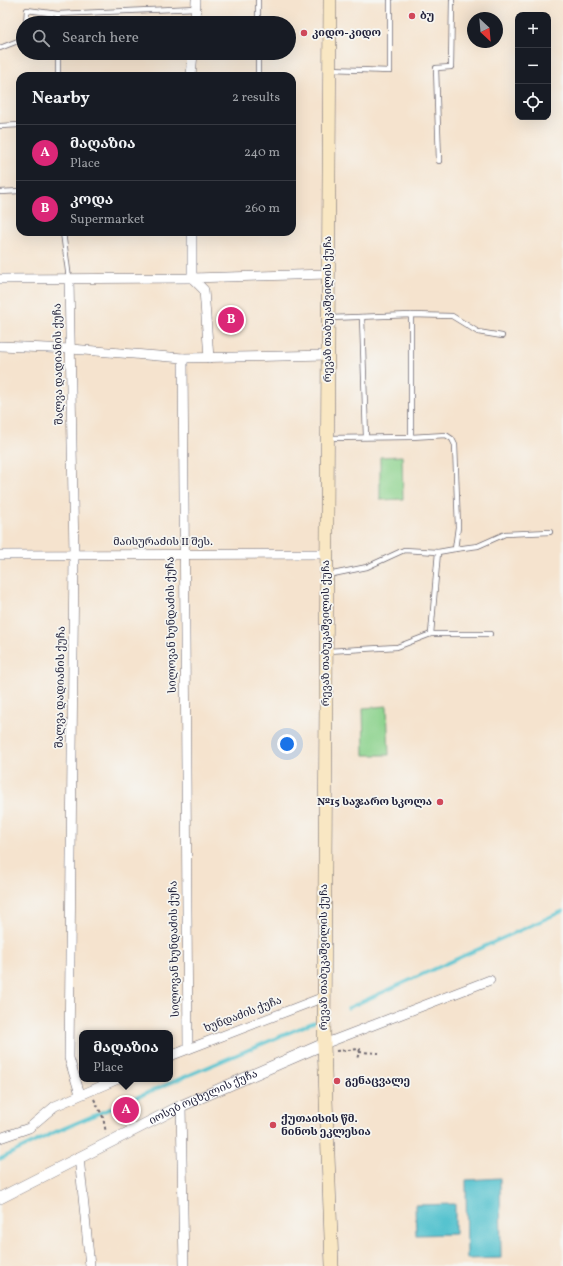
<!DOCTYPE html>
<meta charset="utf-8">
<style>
:root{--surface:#171b24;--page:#242831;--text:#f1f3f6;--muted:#9ea1a6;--line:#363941;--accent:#db2777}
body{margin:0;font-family:Vollkorn,"Noto Serif Georgian",serif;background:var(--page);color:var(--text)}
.controls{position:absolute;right:12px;top:12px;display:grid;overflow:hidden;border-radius:8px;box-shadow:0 4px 16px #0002}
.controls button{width:36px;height:36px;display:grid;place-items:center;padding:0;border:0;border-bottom:1px solid var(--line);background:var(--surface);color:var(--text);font:20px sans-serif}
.compass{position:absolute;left:467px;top:12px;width:36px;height:36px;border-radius:50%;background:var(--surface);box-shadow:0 4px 16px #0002;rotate:154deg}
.you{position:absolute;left:287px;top:744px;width:14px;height:14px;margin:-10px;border:3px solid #fff;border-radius:50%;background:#1a73e8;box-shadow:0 0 0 6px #1a73e833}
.badge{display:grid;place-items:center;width:26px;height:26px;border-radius:50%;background:var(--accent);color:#fff;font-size:13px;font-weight:700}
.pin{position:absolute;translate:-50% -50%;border:2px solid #fff;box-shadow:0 1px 4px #0006}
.popup{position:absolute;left:79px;top:1030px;width:94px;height:52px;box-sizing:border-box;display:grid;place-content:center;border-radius:8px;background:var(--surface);filter:drop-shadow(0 1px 3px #0005);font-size:13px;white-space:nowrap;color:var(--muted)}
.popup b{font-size:15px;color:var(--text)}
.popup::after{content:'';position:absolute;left:50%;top:100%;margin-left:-8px;border:8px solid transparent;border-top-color:var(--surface)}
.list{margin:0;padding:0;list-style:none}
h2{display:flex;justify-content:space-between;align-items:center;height:52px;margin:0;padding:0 16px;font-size:17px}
h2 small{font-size:13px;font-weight:400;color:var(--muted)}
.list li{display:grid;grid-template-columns:26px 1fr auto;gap:12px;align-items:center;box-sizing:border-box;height:56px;padding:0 16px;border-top:1px solid var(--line)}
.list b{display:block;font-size:15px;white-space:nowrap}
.list p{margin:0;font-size:13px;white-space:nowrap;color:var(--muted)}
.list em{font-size:13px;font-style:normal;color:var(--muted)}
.icon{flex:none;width:22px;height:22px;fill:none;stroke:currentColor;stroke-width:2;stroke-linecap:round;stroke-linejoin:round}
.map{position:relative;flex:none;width:563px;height:1266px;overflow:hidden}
.search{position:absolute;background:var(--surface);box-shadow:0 4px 16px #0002;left:16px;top:16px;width:280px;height:44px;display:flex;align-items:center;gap:10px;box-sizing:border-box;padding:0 14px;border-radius:22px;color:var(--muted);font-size:15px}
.panel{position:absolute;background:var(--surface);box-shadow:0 4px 16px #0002;left:16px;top:72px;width:280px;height:164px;border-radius:12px}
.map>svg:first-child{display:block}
.green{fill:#8bd28c;stroke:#567a64}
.water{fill:#57c3cf;stroke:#3c7285}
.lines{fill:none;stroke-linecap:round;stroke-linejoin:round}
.stream{stroke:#57c3cf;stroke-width:3.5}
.service-casing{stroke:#6c666e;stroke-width:6}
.minor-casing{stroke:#6c666e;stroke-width:10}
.tertiary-casing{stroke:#6c666e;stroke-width:12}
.secondary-casing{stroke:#6c666e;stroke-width:14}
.path{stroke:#6c666e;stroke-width:2;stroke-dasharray:3 3;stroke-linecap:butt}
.service{stroke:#fff;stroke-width:4.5}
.minor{stroke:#fff;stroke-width:9}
.tertiary{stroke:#fff;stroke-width:11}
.secondary{stroke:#f9e7c3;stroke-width:13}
.poi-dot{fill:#d1495b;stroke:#f6f6f2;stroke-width:1.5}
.labels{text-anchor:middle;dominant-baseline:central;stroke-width:3.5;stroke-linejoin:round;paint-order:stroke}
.poi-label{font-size:11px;font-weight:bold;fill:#22223b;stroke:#f6f6f2;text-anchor:start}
.street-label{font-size:11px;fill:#22223b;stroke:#f6f6f2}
</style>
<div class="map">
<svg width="563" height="1266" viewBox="0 0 563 1266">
<rect width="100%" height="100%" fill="#f6f6f2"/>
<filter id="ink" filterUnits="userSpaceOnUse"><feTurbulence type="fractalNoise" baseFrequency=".025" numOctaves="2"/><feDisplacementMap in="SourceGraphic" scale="8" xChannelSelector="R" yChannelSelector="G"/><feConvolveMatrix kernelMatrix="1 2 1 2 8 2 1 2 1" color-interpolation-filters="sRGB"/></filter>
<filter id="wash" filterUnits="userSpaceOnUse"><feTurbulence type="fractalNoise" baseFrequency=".012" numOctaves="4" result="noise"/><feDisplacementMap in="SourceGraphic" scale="16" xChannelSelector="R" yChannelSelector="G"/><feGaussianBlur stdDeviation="0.9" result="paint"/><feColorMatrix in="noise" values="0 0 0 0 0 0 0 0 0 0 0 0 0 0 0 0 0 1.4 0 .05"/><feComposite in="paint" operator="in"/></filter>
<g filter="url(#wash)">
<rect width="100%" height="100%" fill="#f5e3ce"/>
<g class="green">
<path d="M402 456 403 499 380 500V457Z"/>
<path d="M387 706 389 755H364L363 708Z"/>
</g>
<g class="water">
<path d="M500 1178 501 1258 467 1259 466 1180Z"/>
<path d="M455 1204V1234L416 1235 415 1205Z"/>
</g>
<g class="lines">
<g class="stream">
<path d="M348 1008 563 911"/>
<path d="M0 1159 55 1132 314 1022"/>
</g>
</g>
</g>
<g filter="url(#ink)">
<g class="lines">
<g class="service-casing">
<g id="service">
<path d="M258 0V23"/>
<path d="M58 14V23"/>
<path d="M26 23 27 10 58 14 196 8"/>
<path d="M0 48 23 39"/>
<path d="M58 53V76"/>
<path d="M258 53V76"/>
<path d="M330 69 390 71V0"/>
<path d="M0 126 20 125"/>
<path d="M439 161 436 68 451 67 452 0"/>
<path d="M0 192 20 191"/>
<path d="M63 232 69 279"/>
<path d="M411 315V437"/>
<path d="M362 317 366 437"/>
<path d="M330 318 411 315 452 316 478 332 502 336"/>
<path d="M329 438 411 437 446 435 452 439 455 445 458 527 455 549 438 552"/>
<path d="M455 549 478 546 505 534 550 532"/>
<path d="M431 634H490"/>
<path d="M328 651 397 647 431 634 438 552 404 550 367 567 328 575"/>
</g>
</g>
<g class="minor-casing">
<g id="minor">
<path d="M195 23 196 0"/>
<path d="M191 76 193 53"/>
<path d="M192 232V278L204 290 209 358"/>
<path d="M0 279 192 278 328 274"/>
<path d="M69 279 74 554 69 1058 80 1094"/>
<path d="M0 346 71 349 183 358 328 355"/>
<path d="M183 358 188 1049"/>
<path d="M0 555 327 554"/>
<path d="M324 1044 490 980"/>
<path d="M170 1056 324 997"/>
<path d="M181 1106 184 1266"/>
<path d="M0 1138 29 1128 55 1106 118 1079"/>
<path d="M79 1157 90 1266"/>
</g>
</g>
<g class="tertiary-casing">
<g id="tertiary">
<path id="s1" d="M0 1198 181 1106 324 1044"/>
</g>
</g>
<g class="secondary-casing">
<path id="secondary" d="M330 0 324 1044 332 1266"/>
</g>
<g class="path">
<path d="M336 1051 360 1049 357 1059"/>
<path d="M359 1052 379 1053"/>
<path d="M94 1099 103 1117 106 1133"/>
</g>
<use href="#service" class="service"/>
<use href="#minor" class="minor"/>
<use href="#tertiary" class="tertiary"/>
<use href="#secondary" class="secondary"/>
</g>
</g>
<g class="poi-dot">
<circle cx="412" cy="16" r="4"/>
<circle cx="304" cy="33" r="4"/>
<circle cx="440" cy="802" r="4"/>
<circle cx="337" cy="1081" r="4"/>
<circle cx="273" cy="1125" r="4"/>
</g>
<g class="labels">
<g class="poi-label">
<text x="420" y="16">ბუ</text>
<text x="312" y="33">კიდო-კიდო</text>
<text x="432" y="802" text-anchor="end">№15 საჯარო სკოლა</text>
<text x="345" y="1081">გენაცვალე</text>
<text x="281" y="1119">ქუთაისის წმ.<tspan x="281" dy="13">ნინოს ეკლესია</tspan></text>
</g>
<g class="street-label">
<text transform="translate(328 309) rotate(-90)">რევაზ თაბუკაშვილის ქუჩა</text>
<text transform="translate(59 364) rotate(-91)">შალვა დადიანის ქუჩა</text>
<text x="163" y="542">მაისურაძის II შეს.</text>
<text transform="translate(172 625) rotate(-91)">სილოვან ხუნდაძის ქუჩა</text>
<text transform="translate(326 633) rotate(-90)">რევაზ თაბუკაშვილის ქუჩა</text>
<text transform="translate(61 687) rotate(-89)">შალვა დადიანის ქუჩა</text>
<text transform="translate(175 949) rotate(-91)">სილოვან ხუნდაძის ქუჩა</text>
<text transform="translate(324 957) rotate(-90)">რევაზ თაბუკაშვილის ქუჩა</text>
<text transform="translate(243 1015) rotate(-21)">ხუნდაძის ქუჩა</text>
<text stroke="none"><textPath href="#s1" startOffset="227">იოსებ ოცხელის ქუჩა</textPath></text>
</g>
</g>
</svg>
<div class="controls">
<button>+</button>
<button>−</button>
<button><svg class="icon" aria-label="locate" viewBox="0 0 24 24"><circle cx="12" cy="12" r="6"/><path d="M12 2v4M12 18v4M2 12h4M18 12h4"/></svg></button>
</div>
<svg class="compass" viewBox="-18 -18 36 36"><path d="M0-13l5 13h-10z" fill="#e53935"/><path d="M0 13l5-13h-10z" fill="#9ea1a6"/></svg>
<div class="you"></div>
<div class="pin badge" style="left:126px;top:1110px">A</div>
<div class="popup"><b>მაღაზია</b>Place</div>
<div class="pin badge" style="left:231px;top:320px">B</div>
<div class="search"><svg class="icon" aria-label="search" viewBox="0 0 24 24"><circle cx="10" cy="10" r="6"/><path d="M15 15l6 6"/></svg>Search here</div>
<section class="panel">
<h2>Nearby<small>2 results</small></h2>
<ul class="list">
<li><span class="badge">A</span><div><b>მაღაზია</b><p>Place</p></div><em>240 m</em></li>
<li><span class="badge">B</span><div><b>კოდა</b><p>Supermarket</p></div><em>260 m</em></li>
</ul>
</section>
</div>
